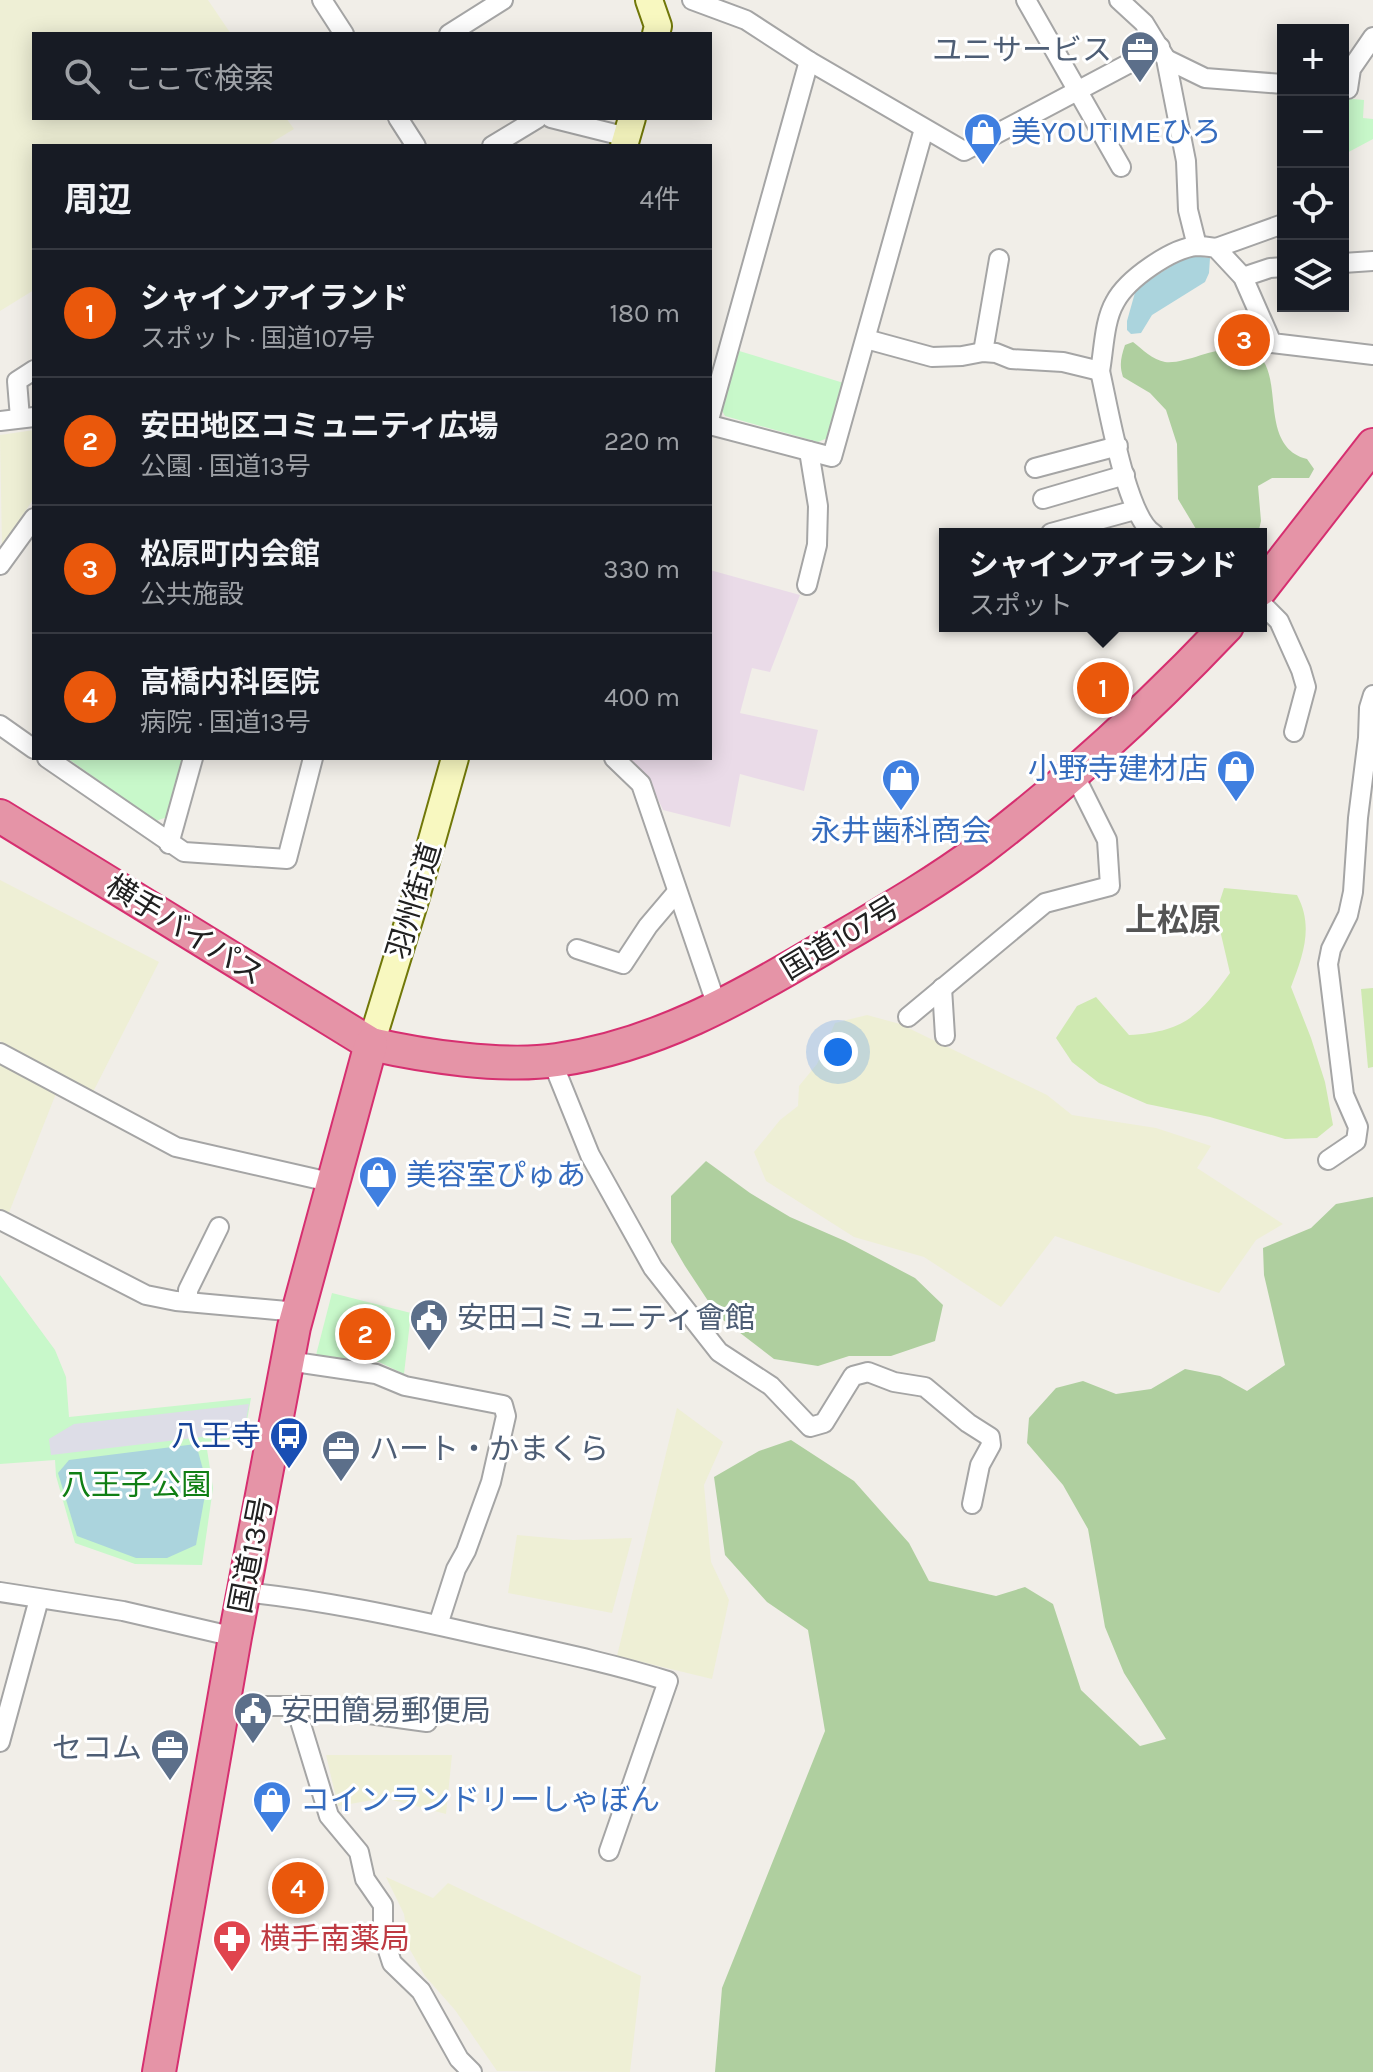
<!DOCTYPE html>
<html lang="ja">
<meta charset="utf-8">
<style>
:root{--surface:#171b24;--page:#242831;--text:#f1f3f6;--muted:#9ea1a6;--line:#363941;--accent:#ea580c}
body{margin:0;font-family:Karla,"Noto Sans JP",sans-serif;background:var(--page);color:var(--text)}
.controls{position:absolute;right:24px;top:24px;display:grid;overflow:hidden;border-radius:0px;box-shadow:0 4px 20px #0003}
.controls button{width:72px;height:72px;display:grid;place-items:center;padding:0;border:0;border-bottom:2px solid var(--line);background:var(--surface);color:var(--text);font:40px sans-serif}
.you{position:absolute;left:838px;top:1052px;width:28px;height:28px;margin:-20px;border:6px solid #fff;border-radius:50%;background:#1a73e8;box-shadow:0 0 0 12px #1a73e833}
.badge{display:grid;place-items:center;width:52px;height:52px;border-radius:50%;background:var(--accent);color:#fff;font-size:26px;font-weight:700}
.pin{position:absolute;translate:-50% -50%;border:4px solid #fff;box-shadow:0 2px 8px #0006}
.popup{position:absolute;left:939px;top:528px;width:328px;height:104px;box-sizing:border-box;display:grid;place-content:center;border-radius:0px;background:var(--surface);filter:drop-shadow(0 2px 6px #0005);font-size:26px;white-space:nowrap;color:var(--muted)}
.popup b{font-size:30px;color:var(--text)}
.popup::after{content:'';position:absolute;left:50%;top:100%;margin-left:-16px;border:16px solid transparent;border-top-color:var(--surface)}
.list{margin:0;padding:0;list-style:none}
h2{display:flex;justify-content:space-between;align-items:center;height:104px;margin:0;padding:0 32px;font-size:34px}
h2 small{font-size:26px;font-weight:400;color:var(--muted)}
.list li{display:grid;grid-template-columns:52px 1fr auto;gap:24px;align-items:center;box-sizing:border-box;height:128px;padding:0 32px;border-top:2px solid var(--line)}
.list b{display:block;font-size:30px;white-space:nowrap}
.list p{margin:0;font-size:26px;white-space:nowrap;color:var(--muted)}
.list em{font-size:26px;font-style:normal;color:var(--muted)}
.icon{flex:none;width:44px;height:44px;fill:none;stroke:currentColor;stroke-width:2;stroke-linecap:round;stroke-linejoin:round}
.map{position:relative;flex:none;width:1373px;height:2072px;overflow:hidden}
.search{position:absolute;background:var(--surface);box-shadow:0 4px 20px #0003;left:32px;top:32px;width:680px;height:88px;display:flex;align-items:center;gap:20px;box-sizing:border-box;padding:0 28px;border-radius:0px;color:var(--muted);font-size:30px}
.panel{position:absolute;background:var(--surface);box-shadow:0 4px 20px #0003;left:32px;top:144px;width:680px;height:616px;border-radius:0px}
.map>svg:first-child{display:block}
.industrial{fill:#eadbe8}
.farmland{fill:#eeefd5}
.grass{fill:#cfe9b1}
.forest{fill:#afcf9f}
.park{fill:#c8f8ca}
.plaza{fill:#dddde7}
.water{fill:#abd4dd}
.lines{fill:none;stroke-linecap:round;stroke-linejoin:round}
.street-casing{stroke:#a5a5a5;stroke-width:22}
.secondary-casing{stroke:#717809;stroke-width:30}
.highway-casing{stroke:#d62f70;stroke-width:36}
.street{stroke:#fff;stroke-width:18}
.secondary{stroke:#f8f8c0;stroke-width:26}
.highway{stroke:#e594a7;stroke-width:32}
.labels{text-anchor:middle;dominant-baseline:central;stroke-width:6;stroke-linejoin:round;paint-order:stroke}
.service-label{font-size:30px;fill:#4e5e75;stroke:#fff;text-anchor:start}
.shop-label{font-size:30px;fill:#366cbe;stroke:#fff;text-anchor:start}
.street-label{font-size:30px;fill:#212121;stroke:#fff}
.transit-label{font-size:30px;fill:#164399;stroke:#fff;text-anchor:end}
.park-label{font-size:30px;fill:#107f14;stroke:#fff}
.health-label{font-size:30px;fill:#be3a42;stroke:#fff;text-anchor:start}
.neighbourhood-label{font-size:32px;font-weight:bold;fill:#545454;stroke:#fff}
</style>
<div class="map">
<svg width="1373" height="2072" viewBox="0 0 1373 2072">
<rect width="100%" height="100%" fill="#f1eee8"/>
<path class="industrial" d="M710 570 800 595 770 672 752 668 740 713 818 730 804 791 740 774 730 827 663 810 647 776 629 758H710Z"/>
<g class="farmland">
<path d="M0 0H208L231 34H34V118H286L294 129 266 146H34V290L0 311Z"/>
<path d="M34 430V498L2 547 0 435Z"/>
<path d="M0 880 159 962 93 1092 0 1041Z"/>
<path d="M867 1015 900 1024 1047 1095 1072 1115 1156 1128 1211 1146 1197 1168 1283 1224 1256 1240 1219 1293 1055 1236 1001 1307 924 1257 854 1237 766 1181 754 1152 780 1120 798 1106 799 1086 817 1064 835 1023Z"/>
<path d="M0 1062 57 1091 8 1215 0 1211Z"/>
<path d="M677 1408 723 1442 704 1485 711 1562 729 1600 712 1679 617 1656Z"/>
<path d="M517 1535 573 1540 632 1538 612 1613 508 1593Z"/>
<path d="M326 1755H452L446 1814 385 1798 338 1806Z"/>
<path d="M386 1877 433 1898 448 1883 641 1976 630 2072 497 2071 455 2010 425 1976 409 1948 404 1914Z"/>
</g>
<g class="grass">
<path d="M1224 888 1297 895C1314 927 1303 955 1291 987L1311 1038 1325 1082 1333 1125 1317 1138 1285 1139 1210 1117 1147 1104 1099 1083 1072 1062 1056 1038 1077 1006 1096 997 1129 1035C1184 1032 1199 1016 1230 973L1216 913Z"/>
<path d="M1373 988V1067L1368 1068 1361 989Z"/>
</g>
<g class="forest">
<path d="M1133 342C1142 349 1153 360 1165 362 1190 365 1228 337 1256 354 1286 373 1257 446 1307 459L1314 469 1309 478H1272L1258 486 1261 521 1258 534H1199L1178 499 1177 444 1166 410 1150 393 1123 377C1119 365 1121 357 1125 345Z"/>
<path d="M706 1161 750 1193 790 1217 845 1241 915 1278 943 1305 935 1341 891 1356H849L818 1366 774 1359 718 1316 685 1266 671 1242V1196Z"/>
<path d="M1373 1197V2072H715L722 1988 825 1731 808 1630 767 1602 725 1555 714 1477 759 1451 791 1440 854 1481 909 1543 929 1581 996 1596 1025 1587 1053 1604 1081 1690 1140 1746 1166 1739 1124 1673 1105 1627 1088 1529 1063 1485 1027 1443 1029 1418 1056 1388 1083 1381 1116 1394 1151 1389 1185 1369 1220 1376 1247 1391 1285 1365 1264 1275 1263 1248 1311 1228 1336 1204Z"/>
</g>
<g class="park">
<path d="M1343 98 1364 100 1363 118 1373 119V139L1343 155Z"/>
<path d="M736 350 847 384 830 437 818 442 725 416 719 405Z"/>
<path d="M67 758H183L167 817 156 821Z"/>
<path d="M0 1275 55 1350 66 1377 69 1417 251 1398 244 1437 206 1443 213 1488 202 1565 135 1564 75 1543 56 1476 55 1460 0 1464Z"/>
<path d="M332 1293 411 1313 404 1374 379 1362 316 1355Z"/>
</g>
<path class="plaza" d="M249 1404 244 1432 51 1455 49 1439 74 1424Z"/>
<g class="water">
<path d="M1188 255 1210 258 1209 273 1205 282 1152 315 1141 333 1131 334 1127 330V321L1136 289Z"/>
<path d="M196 1444 207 1484 196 1545 167 1558H136L77 1536 58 1473 69 1460Z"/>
</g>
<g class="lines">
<g class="street-casing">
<g id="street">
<path d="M322 0 344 34"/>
<path d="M692 0 746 20 809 61 964 151 1160 47"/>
<path d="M1026 0 1121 167"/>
<path d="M1119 0 1144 23 1166 59 1186 161 1188 210 1197 246"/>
<path d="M449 34 503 0"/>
<path d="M1166 59 1205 78 1283 84"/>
<path d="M1343 89H1348L1351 69 1373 37"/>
<path d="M398 118 416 146"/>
<path d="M551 118 627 137"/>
<path d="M492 146 538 118"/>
<path d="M1216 248 1283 224"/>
<path d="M1343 263 1373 261"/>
<path d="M1243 277 1270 268 1283 267"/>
<path d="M866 339 932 357 962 356 983 352 996 353 1011 359 1063 362 1100 371C1104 349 1104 321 1115 302 1127 279 1172 248 1197 246 1203 246 1210 247 1216 248L1243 277 1272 343 1373 355"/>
<path d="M983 352 999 259"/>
<path d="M1100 371C1108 405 1126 517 1154 534"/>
<path d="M710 416 809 61"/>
<path d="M20 418 17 381 34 370"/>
<path d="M0 421 34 417"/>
<path d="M710 425 832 457 924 129"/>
<path d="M1035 468 1118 446"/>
<path d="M1043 499 1125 475"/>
<path d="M1051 533 1135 510"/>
<path d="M0 565 34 518"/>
<path d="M807 585 817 545 818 506 809 451"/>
<path d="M1261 603 1279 621 1301 670 1306 687 1294 732"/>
<path d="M0 725 34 749"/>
<path d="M47 758 184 852 287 859 313 758"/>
<path d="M614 758 641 784 718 1009"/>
<path d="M169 844 193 758"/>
<path d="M577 949 623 964 648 926 676 893"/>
<path d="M942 988 945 1036"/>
<path d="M908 1017 1045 903 1110 886 1107 840 1073 772"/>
<path d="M0 1053 176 1147 334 1183"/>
<path d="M552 1061 590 1155 653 1268 719 1352 771 1386 810 1427 824 1423 853 1376 868 1372 894 1382 925 1387 968 1423 990 1437 991 1445 980 1465 972 1504"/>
<path d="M1328 1160 1356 1141 1358 1127 1344 1095 1328 964 1331 949 1348 915 1353 892 1358 818 1368 738 1369 708 1373 695"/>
<path d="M0 1220 146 1295 176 1301 298 1312"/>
<path d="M188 1302V1290L219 1227"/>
<path d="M288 1361 376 1374 405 1386 503 1405 506 1416 491 1482 466 1551 456 1569 438 1625"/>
<path d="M0 1592 123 1611 235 1637"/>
<path d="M244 1592C321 1600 397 1616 472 1633 538 1648 604 1661 668 1681L609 1851"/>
<path d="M223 1706H311L427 1722"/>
<path d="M296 1708 329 1816 359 1852 365 1879 383 1905V1935L392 1963 421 1991 459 2059 472 2072"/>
<path d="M0 1742 39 1599"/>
</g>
</g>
<g class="secondary-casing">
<g id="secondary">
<path d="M649 0 658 26 656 34"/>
<path d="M624 146 632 118"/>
<path d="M371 1044 416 897 455 758"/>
</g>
</g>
<g class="highway-casing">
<g id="highway">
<path d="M1261 589 1373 445"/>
<path d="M0 816 371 1044C423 1056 503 1068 557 1060 655 1046 738 999 822 949 876 917 931 886 981 849 1069 782 1151 706 1227 626"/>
<path d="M159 2072 235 1637 294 1327 371 1044"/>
</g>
</g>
<use href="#street" class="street"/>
<use href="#secondary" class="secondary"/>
<use href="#highway" class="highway"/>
</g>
<defs>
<g id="office-pin" transform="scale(2)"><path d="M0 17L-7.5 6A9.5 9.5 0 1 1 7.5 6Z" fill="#5c6f8a" stroke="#fff"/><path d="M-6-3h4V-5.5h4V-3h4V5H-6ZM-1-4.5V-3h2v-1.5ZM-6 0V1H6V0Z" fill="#fff"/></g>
<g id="shop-pin" transform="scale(2)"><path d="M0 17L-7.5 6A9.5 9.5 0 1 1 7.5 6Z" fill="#3f7fe0" stroke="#fff"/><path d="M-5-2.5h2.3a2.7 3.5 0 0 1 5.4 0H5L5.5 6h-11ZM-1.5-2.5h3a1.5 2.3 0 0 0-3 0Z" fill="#fff"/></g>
<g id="civic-pin" transform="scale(2)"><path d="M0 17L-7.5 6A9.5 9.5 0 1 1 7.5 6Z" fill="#5c6f8a" stroke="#fff"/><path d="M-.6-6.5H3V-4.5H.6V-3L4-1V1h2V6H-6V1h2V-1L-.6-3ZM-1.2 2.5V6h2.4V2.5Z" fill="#fff"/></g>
<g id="bus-pin" transform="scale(2)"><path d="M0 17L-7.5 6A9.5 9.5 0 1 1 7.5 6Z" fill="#1a4fb4" stroke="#fff"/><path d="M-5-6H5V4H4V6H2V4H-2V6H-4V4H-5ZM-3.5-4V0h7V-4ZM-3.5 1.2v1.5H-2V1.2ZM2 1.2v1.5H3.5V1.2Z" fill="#fff"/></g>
<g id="pharmacy-pin" transform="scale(2)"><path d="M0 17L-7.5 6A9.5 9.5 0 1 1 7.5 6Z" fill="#e0444e" stroke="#fff"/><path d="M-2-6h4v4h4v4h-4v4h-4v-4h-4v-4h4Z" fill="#fff"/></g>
</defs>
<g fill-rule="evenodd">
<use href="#office-pin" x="1140" y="50"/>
<use href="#shop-pin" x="983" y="132"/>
<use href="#shop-pin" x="1236" y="769"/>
<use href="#shop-pin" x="901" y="778"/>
<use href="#shop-pin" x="378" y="1175"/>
<use href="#civic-pin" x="429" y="1318"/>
<use href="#bus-pin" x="289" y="1436"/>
<use href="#office-pin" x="341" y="1449"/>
<use href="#civic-pin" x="253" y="1711"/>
<use href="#office-pin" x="170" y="1748"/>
<use href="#shop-pin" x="272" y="1800"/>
<use href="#pharmacy-pin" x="232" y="1939"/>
</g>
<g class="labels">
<g class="service-label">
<text x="1112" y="50" text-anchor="end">ユニサービス</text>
<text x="457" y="1318">安田コミュニティ會館</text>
<text x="369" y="1449">ハート・かまくら</text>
<text x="281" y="1711">安田簡易郵便局</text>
<text x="142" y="1748" text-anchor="end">セコム</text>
</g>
<g class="shop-label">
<text x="1011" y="132">美YOUTIMEひろ</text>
<text x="1208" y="769" text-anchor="end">小野寺建材店</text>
<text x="901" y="831" text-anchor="middle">永井歯科商会</text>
<text x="406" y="1175">美容室ぴゅあ</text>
<text x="300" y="1800">コインランドリーしゃぼん</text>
</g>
<g class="street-label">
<text transform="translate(414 901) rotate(-73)">羽州街道</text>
<text transform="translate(185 930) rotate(32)">横手バイパス</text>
<text transform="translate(840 938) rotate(-31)">国道107号</text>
<text transform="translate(251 1555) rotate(-79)">国道13号</text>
</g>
<g class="transit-label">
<text x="261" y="1436">八王寺</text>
</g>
<g class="park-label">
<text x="136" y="1485">八王子公園</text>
</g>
<g class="health-label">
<text x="260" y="1939">横手南薬局</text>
</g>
<g class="neighbourhood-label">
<text x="1173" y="920">上松原</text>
</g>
</g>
</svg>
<div class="controls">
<button>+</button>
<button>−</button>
<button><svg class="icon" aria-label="locate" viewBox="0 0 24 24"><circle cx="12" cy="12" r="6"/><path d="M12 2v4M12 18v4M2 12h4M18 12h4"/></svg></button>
<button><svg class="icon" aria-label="layers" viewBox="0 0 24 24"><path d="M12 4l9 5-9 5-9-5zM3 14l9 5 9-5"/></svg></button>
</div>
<div class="you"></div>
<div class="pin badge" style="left:1103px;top:688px">1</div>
<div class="popup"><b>シャインアイランド</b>スポット</div>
<div class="pin badge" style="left:365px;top:1334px">2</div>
<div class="pin badge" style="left:1244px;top:340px">3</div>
<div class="pin badge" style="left:298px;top:1888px">4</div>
<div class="search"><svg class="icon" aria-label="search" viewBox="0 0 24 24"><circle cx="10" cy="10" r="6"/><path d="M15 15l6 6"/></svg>ここで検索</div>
<section class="panel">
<h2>周辺<small>4件</small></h2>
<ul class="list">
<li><span class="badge">1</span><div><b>シャインアイランド</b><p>スポット · 国道107号</p></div><em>180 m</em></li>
<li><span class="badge">2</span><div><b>安田地区コミュニティ広場</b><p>公園 · 国道13号</p></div><em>220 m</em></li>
<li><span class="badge">3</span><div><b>松原町内会館</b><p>公共施設</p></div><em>330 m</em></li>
<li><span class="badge">4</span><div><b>高橋内科医院</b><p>病院 · 国道13号</p></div><em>400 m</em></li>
</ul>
</section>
</div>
